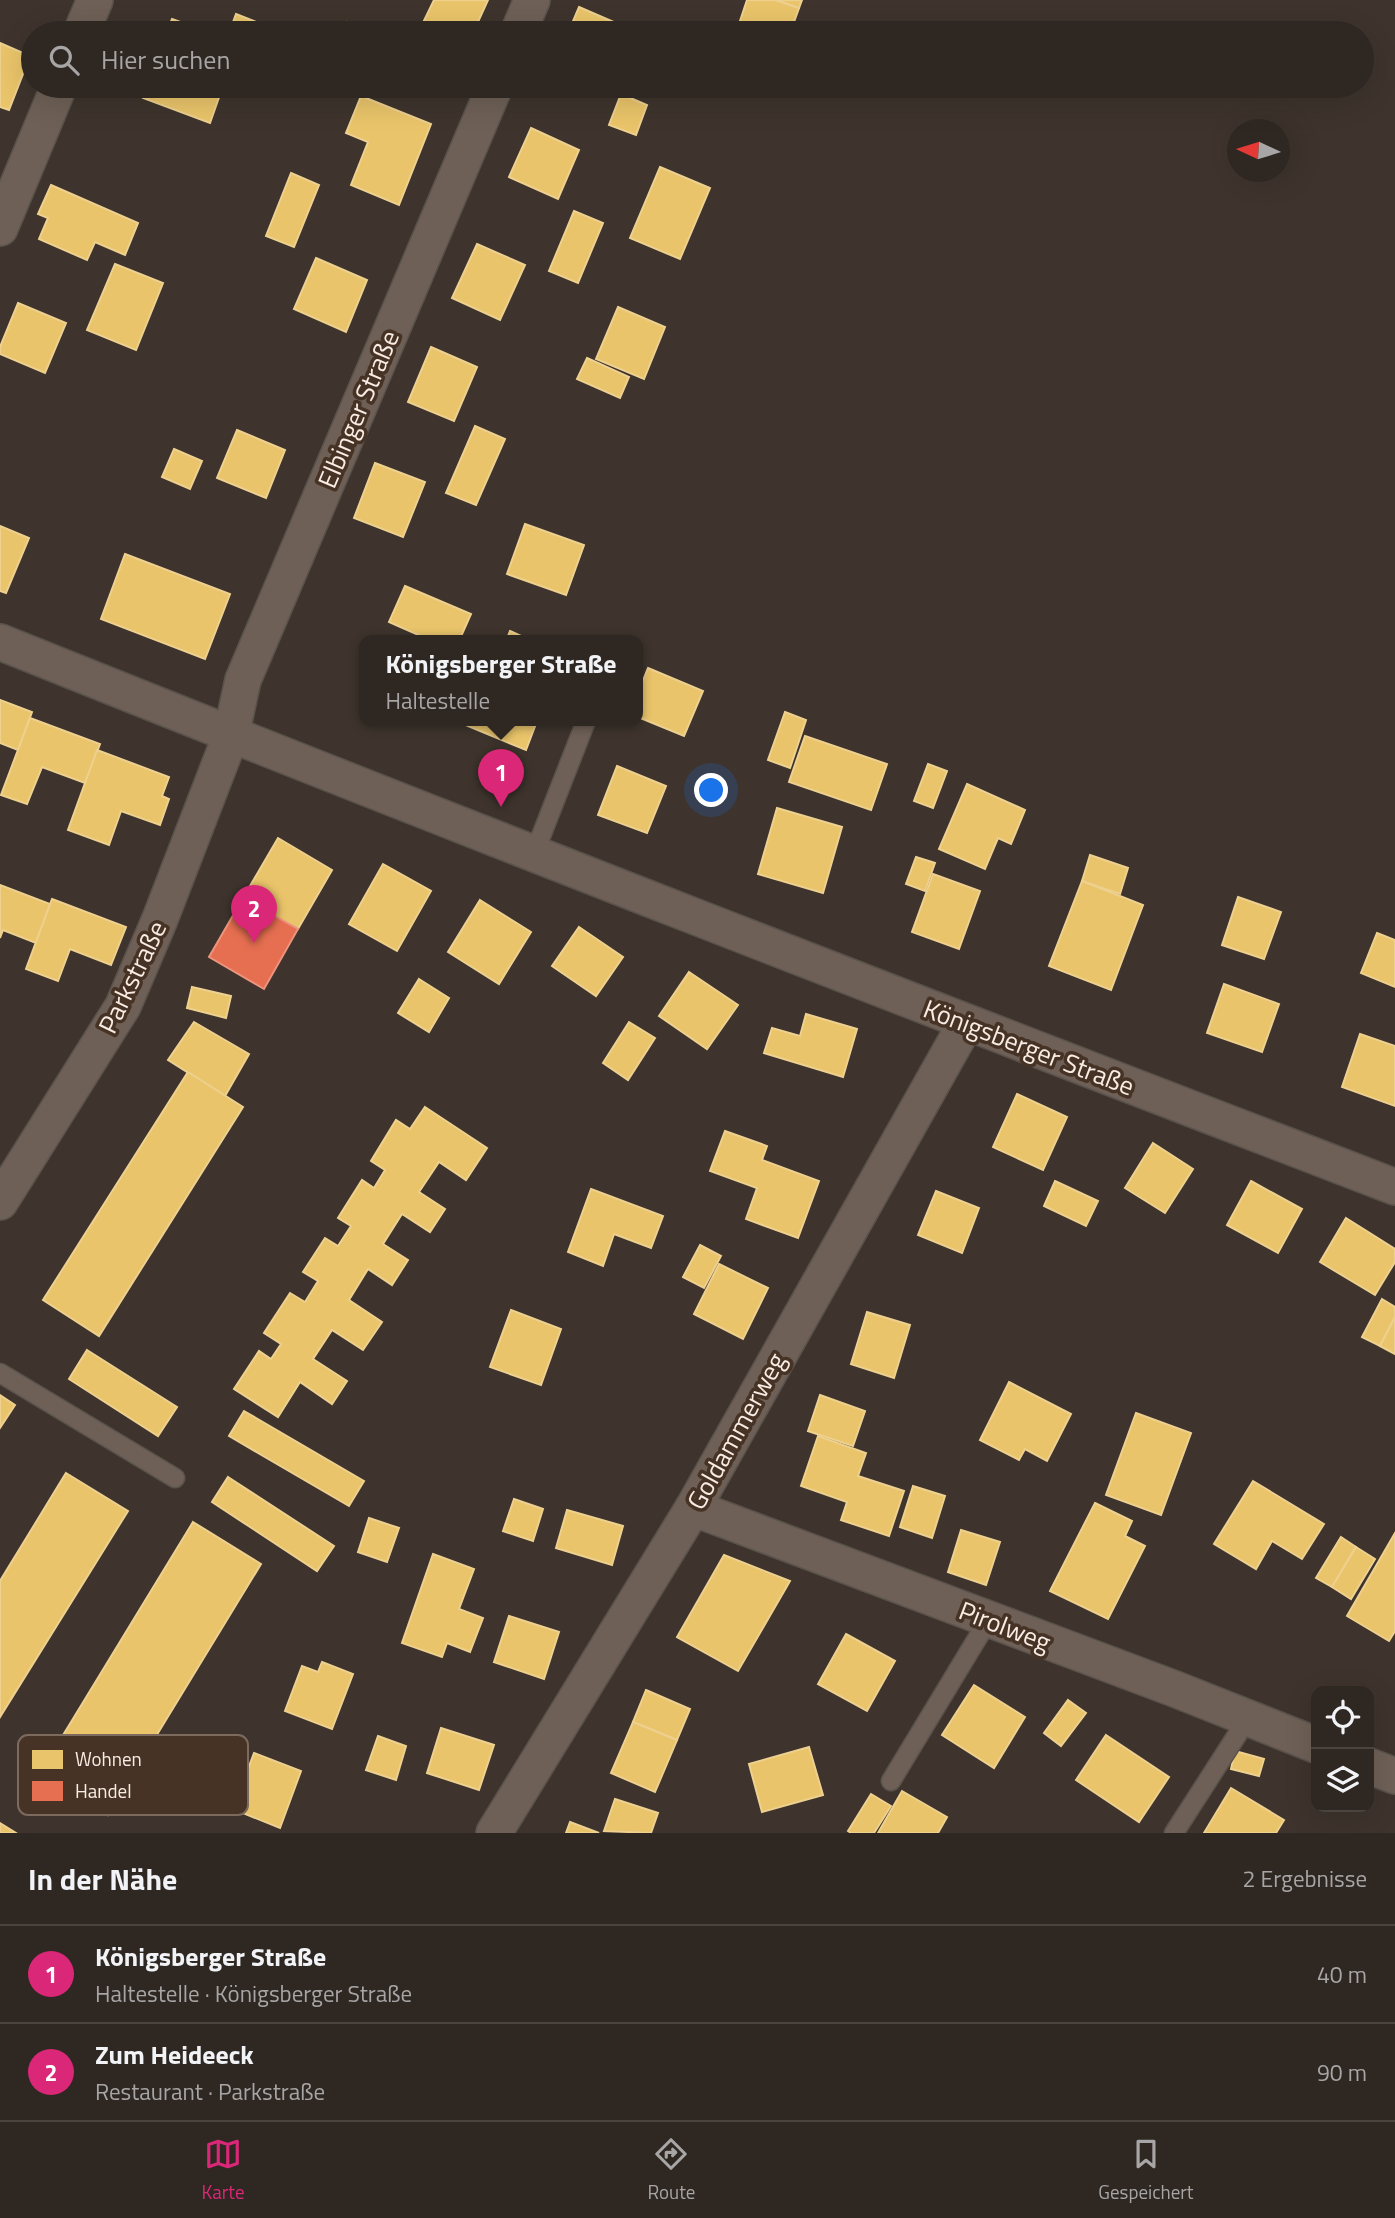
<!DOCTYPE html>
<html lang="de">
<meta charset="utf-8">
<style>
:root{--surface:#2e2722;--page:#3a332f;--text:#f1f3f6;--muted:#a7a5a5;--line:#494440;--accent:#db2777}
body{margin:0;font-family:"Titillium Web",sans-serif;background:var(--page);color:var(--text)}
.controls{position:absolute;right:21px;bottom:21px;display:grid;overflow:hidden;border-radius:14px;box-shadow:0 7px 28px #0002}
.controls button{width:63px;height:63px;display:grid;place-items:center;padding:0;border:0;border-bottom:2px solid var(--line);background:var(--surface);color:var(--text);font:35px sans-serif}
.compass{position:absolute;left:1227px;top:119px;width:63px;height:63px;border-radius:50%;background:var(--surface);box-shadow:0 7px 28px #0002;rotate:274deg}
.you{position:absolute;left:712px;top:791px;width:24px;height:24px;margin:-18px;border:5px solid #fff;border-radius:50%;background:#1a73e8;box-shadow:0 0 0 10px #1a73e833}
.badge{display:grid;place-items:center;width:46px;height:46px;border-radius:50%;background:var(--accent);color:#fff;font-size:23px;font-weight:700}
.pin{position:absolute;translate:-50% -58px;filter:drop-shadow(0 2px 4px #0008)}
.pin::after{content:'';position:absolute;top:37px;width:24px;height:21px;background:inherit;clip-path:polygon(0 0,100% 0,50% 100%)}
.popup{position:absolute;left:359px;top:635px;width:284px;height:91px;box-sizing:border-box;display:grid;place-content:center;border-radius:14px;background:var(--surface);filter:drop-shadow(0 2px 5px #0005);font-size:23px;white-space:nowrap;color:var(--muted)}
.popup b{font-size:26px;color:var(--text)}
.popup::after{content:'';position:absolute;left:50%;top:100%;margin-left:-14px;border:14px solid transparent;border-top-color:var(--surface)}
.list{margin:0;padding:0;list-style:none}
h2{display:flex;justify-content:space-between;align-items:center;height:91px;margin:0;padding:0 28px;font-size:30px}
h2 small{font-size:23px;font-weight:400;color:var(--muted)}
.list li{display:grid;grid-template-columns:46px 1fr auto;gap:21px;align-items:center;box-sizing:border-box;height:98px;padding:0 28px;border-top:2px solid var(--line)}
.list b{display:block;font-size:26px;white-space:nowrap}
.list p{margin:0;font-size:23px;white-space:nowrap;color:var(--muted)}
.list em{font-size:23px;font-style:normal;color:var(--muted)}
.icon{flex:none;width:38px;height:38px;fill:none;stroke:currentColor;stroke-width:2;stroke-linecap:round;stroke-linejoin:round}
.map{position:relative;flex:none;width:1395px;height:1833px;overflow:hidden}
.search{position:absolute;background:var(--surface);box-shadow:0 7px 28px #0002;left:21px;right:21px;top:21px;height:77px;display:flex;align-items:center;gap:18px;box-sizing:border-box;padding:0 24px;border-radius:38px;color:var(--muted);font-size:26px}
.sheet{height:287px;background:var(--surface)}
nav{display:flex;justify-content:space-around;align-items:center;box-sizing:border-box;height:98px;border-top:2px solid var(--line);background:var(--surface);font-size:19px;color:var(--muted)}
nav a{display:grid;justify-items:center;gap:4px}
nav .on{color:var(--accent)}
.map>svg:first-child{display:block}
.homes{fill:#e9c46a;stroke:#eed08f;stroke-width:2}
.shops{fill:#e76f51;stroke:#ec947d;stroke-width:2}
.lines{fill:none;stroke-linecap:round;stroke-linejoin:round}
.lane-casing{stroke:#5a524c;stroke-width:21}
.street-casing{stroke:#5a524c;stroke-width:38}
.lane{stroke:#6e6056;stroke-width:18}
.street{stroke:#6e6056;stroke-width:35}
.labels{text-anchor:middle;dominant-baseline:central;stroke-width:7;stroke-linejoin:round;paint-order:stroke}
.street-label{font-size:26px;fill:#f9ece4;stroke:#463325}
.key{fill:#463325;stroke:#7c6a5e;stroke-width:2}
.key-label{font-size:19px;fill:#f9ece4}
</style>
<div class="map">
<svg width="1395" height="1833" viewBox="0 0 1395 1833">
<rect width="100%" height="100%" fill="#3e342d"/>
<g class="homes">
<path d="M434 0H488L473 33H418Z"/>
<path d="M747 0H776L799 8 790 33H736Z"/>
<path d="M776 0H802L799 8Z"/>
<path d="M579 7 630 29 628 33H568Z"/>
<path d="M236 14 284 33H229Z"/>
<path d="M172 19 208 32V33H166Z"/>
<path d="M347 22 371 33H342Z"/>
<path d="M0 43 30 56 9 110 0 107Z"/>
<path d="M147 86H223L210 123 143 98Z"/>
<path d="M621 94 647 105 636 135 609 125Z"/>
<path d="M361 96 431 124 399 205 351 185 368 142 346 133Z"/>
<path d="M531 128 579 150 558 199 509 177Z"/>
<path d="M660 167 710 188 680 259 630 238Z"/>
<path d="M291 173 319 185 294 247 266 236Z"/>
<path d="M51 185 138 223 125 255 95 242 87 260 39 239 48 218 38 214Z"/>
<path d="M574 211 603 223 578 283 549 271Z"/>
<path d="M477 244 525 265 500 320 452 298Z"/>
<path d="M316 258 367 280 346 332 294 309Z"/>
<path d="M115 264 163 283 136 350 87 330Z"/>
<path d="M18 303 66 323 45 373 0 354V347Z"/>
<path d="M618 307 665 327 644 379 596 359Z"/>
<path d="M431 347 477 367 454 421 408 402Z"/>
<path d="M587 358 629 377 620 398 577 379Z"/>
<path d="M475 426 505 439 476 505 446 493Z"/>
<path d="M237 430 285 450 266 498 217 478Z"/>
<path d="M174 449 202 461 190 489 162 477Z"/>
<path d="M375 463 425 482 403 537 354 518Z"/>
<path d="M525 524 584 545 566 595 507 574Z"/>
<path d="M0 526 29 538 6 593 0 591Z"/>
<path d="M125 554 230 594 205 659 101 619Z"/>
<path d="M405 586 471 614 459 641H432L389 622Z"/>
<path d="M510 631 532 641H506Z"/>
<path d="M648 668 703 691 684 736 638 717V693Z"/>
<path d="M0 700 32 712 18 750 0 743Z"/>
<path d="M785 712 806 720 790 768 768 760Z"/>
<path d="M30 718 100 744 85 783 42 767 27 804 1 795Z"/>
<path d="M456 721H537L526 750Z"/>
<path d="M805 736 887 764 871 810 789 782Z"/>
<path d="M97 750 169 777 162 796 169 799 160 825 121 811 109 845 68 830Z"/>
<path d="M928 764 947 771 933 808 914 801Z"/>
<path d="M617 766 666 786 647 833 598 815Z"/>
<path d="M967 784 1025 810 1011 844 998 838 985 869 939 849Z"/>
<path d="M777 808 842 827 823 893 758 874Z"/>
<path d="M278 838 332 870 298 929 243 898Z"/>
<path d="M1090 855 1128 868 1120 894 1082 881Z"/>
<path d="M916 857 935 863 925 891 906 884Z"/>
<path d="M383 864 431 891 397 951 349 924Z"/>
<path d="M933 874 980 891 959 949 912 932Z"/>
<path d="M1082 881 1143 905 1111 990 1049 966Z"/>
<path d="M0 885 50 904 36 943 3 930 0 938Z"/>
<path d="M1238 897 1281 912 1264 959 1222 945Z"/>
<path d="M52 899 126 927 111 965 70 949 58 981 26 969Z"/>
<path d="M480 900 531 932 499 984 448 952Z"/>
<path d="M579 927 623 957 596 996 552 966Z"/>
<path d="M1377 933 1395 940V987L1361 973Z"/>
<path d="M689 972 738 1005 707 1049 659 1016Z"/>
<path d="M419 979 449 998 429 1032 398 1013Z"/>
<path d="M1224 984 1279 1004 1262 1052 1207 1033Z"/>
<path d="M192 987 231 996 226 1018 187 1008Z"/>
<path d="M806 1014 857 1029 843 1077 764 1053 772 1028 800 1036Z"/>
<path d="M194 1022 249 1054 225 1096 168 1060Z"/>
<path d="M629 1022 655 1038 628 1080 603 1063Z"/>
<path d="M1360 1034 1395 1046V1106L1342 1087Z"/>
<path d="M188 1072 243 1107 99 1336 43 1300Z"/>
<path d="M1017 1094 1067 1117 1043 1170 993 1147Z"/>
<path d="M425 1107 487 1148 466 1180 439 1162 419 1192 445 1209 430 1232 402 1214 383 1244 408 1260 392 1285 368 1269 349 1300 382 1322 363 1350 332 1330 313 1359 347 1381 332 1404 300 1382 278 1417 234 1389 259 1351 271 1359 281 1344 264 1333 290 1293 305 1302 318 1281 303 1272 325 1238 338 1246 351 1226 338 1218 362 1180 374 1188 385 1170 371 1161 396 1120 410 1129Z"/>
<path d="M725 1131 767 1146 762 1160 819 1181 798 1238 746 1219 757 1188 710 1171Z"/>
<path d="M1153 1143 1193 1169 1165 1213 1125 1188Z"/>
<path d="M1055 1181 1098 1201 1086 1226 1044 1206Z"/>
<path d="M1251 1181 1302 1209 1278 1253 1227 1225Z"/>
<path d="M591 1189 663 1216 651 1248 614 1234 603 1266 568 1252Z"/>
<path d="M936 1191 979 1208 962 1253 918 1235Z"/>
<path d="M1346 1218 1395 1249V1262L1375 1295 1320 1262Z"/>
<path d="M700 1245 721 1256 704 1288 683 1277Z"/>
<path d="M719 1264 768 1288 743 1339 694 1314Z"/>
<path d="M1382 1299 1395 1307V1317L1380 1346 1362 1337Z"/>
<path d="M511 1310 561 1329 541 1385 490 1367Z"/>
<path d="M867 1312 910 1325 894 1378 851 1364Z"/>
<path d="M1395 1317V1354L1380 1346Z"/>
<path d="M87 1350 177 1407 158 1436 69 1379Z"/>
<path d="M1009 1382 1071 1414 1047 1461 1025 1449 1019 1460 980 1440Z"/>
<path d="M0 1395 15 1405 0 1428Z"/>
<path d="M820 1395 865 1411 853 1446 808 1431Z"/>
<path d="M244 1411 364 1481 349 1506 229 1436Z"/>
<path d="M1136 1413 1191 1433 1161 1515 1106 1495Z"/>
<path d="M818 1436 866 1453 858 1476 904 1491 889 1536 841 1520 847 1502 801 1486Z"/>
<path d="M66 1473 128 1511 0 1717V1581Z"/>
<path d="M228 1477 334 1546 317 1571 212 1502Z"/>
<path d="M1253 1481 1324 1524 1302 1559 1272 1541 1256 1569 1214 1544Z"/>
<path d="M913 1486 945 1496 932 1538 900 1527Z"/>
<path d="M514 1499 543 1509 533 1541 503 1531Z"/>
<path d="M1095 1503 1132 1521 1125 1536 1145 1546 1108 1619 1050 1591Z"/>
<path d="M567 1510 623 1526 612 1565 556 1548Z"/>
<path d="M369 1518 399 1528 387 1562 358 1552Z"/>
<path d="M193 1522 261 1564 108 1815 40 1773Z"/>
<path d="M961 1530 1000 1542 986 1585 948 1572Z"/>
<path d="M1395 1533V1631L1389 1641 1347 1616Z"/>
<path d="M1341 1537 1356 1547 1332 1587 1316 1578Z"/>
<path d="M1356 1547 1375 1559 1351 1599 1332 1587Z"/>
<path d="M433 1554 474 1569 459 1609 483 1618 470 1652 447 1643 442 1657 402 1643Z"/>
<path d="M724 1555 790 1581 738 1671 677 1637Z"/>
<path d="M509 1616 559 1632 544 1679 494 1662Z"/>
<path d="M846 1634 895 1661 867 1711 818 1684Z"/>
<path d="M322 1662 353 1674 332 1729 285 1711 302 1666 318 1672Z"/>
<path d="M974 1685 1025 1717 994 1768 942 1735Z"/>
<path d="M646 1690 690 1709 677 1740 633 1722Z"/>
<path d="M1068 1700 1086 1713 1061 1746 1044 1733Z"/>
<path d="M633 1722 677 1740 655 1792 611 1773Z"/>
<path d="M441 1728 494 1745 479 1790 427 1773Z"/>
<path d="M1106 1735 1169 1777 1139 1822 1076 1780Z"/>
<path d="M378 1736 406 1746 396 1780 366 1770Z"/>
<path d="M809 1747 823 1795 762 1812 749 1764Z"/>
<path d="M1235 1751 1264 1759 1259 1776 1231 1769Z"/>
<path d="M254 1753 301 1771 280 1828 233 1809Z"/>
<path d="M1231 1788 1284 1820 1276 1833H1204Z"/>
<path d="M902 1791 947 1817 938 1833H878Z"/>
<path d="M871 1794 891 1806 874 1833H851L848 1831Z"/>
<path d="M615 1799 658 1813 651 1833 604 1831Z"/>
<path d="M570 1822 599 1833H566Z"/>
<path d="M0 1823 16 1833H0Z"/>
</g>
<path class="shops" d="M243 898 298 929 264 989 209 957Z"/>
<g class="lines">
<g class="lane-casing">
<g id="lane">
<path d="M534 854 586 721"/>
<path d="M0 1373 175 1478"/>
<path d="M891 1781 989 1619"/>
<path d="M1174 1833 1248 1718"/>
</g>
</g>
<g class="street-casing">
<g id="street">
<path d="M81 33 95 0"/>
<path d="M518 33 532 0"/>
<path d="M0 228 59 86"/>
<path d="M0 642C463 828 929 1008 1395 1187"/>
<path d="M0 1202 123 1006 160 919 231 735 243 680 495 86"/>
<path d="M693 1508 1175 1689 1316 1745"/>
<path d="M1369 1766 1395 1776"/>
<path d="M494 1833 693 1508 966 1023"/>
</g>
</g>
<use href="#lane" class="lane"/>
<use href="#street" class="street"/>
</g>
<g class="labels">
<g class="street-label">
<text transform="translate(358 409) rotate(-67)">Elbinger Straße</text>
<text transform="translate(132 977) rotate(-64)">Parkstraße</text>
<text transform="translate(1029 1047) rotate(21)">Königsberger Straße</text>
<text transform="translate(736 1431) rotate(-61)">Goldammerweg</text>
<text transform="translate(1005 1626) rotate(21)">Pirolweg</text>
</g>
</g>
<rect x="18" y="1735" width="230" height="80" rx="10" class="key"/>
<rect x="32" y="1750" width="31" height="19" fill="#e9c46a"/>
<rect x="32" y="1781" width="31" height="20" fill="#e76f51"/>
<g class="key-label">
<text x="75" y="1766">Wohnen</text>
<text x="75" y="1798">Handel</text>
</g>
</svg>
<div class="controls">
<button><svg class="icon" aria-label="locate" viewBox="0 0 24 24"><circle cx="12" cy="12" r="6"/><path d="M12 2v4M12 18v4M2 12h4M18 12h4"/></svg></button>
<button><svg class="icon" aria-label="layers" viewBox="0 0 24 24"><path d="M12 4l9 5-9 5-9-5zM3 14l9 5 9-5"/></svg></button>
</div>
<svg class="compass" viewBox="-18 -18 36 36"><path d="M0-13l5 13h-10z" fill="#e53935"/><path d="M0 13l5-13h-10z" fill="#a7a5a5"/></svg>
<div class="you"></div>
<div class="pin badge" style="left:501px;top:807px">1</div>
<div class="popup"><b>Königsberger Straße</b>Haltestelle</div>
<div class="pin badge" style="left:254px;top:943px">2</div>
<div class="search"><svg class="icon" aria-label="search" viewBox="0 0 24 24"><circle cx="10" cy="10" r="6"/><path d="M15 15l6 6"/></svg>Hier suchen</div>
</div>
<section class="sheet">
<h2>In der Nähe<small>2 Ergebnisse</small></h2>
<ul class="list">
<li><span class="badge">1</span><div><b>Königsberger Straße</b><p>Haltestelle · Königsberger Straße</p></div><em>40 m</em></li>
<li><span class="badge">2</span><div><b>Zum Heideeck</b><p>Restaurant · Parkstraße</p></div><em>90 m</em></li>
</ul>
</section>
<nav>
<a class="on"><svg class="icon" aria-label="map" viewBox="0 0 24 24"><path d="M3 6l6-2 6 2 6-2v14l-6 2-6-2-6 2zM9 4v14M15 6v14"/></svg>Karte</a>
<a><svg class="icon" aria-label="directions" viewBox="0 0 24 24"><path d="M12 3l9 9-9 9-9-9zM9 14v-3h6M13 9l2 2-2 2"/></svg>Route</a>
<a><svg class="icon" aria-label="saved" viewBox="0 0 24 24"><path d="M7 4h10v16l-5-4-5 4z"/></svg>Gespeichert</a>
</nav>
